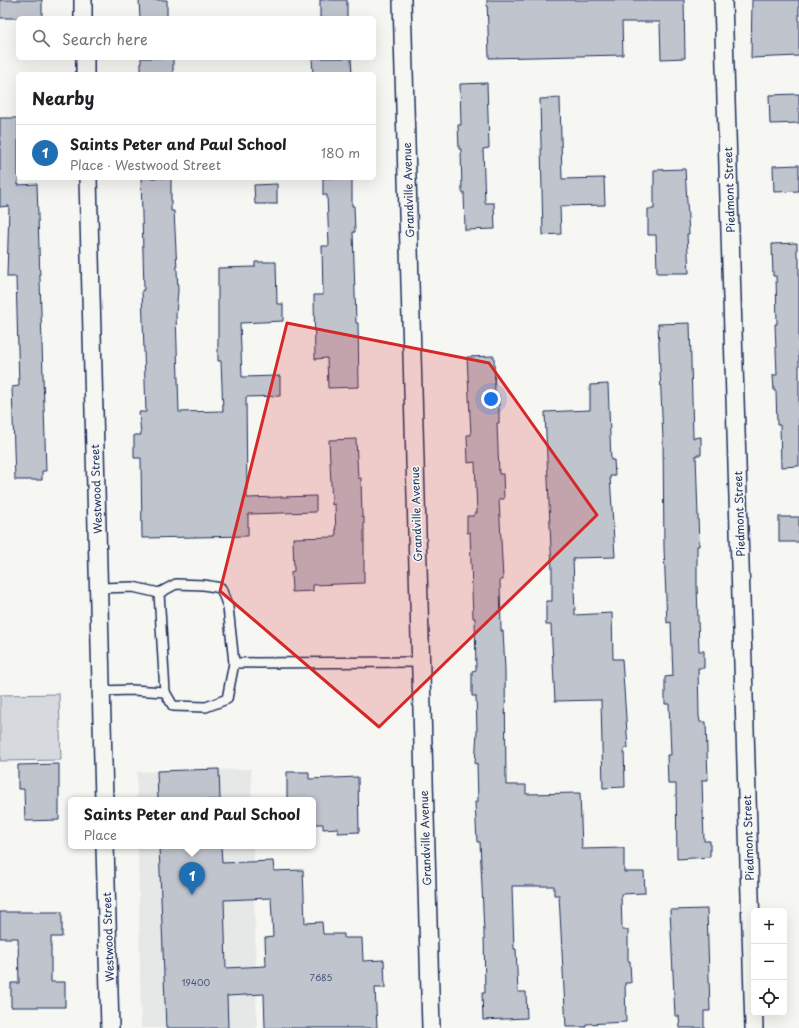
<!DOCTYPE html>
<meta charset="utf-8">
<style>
:root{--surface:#fff;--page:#f2f2f2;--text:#202124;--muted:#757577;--line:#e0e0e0;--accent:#1f6fb2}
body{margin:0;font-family:"Playpen Sans",sans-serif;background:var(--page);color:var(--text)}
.controls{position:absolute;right:12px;bottom:12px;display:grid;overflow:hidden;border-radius:6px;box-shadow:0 4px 16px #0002}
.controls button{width:36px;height:36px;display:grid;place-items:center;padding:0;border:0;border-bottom:1px solid var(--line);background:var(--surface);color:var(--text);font:20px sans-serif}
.you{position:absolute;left:491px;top:399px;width:14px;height:14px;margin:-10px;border:3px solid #fff;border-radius:50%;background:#1a73e8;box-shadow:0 0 0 6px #1a73e833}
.badge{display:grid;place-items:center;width:26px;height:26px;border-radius:50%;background:var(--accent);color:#fff;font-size:13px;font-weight:700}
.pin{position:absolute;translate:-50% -33px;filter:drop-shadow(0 1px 2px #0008)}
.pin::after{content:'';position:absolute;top:21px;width:14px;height:12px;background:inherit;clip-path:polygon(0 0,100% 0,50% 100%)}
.popup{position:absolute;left:68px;top:797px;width:248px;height:52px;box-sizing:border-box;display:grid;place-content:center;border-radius:6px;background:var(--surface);filter:drop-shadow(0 1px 3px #0005);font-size:13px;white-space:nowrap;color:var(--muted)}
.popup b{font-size:15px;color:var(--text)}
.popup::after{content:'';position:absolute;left:50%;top:100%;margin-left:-8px;border:8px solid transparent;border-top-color:var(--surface)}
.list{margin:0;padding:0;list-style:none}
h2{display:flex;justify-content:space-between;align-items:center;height:52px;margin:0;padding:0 16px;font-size:17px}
h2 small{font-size:13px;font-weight:400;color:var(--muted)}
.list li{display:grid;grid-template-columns:26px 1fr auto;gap:12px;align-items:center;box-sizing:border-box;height:56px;padding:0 16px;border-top:1px solid var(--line)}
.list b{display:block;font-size:15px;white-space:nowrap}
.list p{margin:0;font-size:13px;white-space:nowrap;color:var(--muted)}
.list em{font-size:13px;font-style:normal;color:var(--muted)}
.icon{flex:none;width:22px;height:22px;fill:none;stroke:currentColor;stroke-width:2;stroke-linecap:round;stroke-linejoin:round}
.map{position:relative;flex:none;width:799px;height:1028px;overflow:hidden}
.search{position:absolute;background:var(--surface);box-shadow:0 4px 16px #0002;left:16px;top:16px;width:360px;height:44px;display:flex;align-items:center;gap:10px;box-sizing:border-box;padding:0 14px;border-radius:6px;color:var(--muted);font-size:15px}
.panel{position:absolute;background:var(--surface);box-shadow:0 4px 16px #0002;left:16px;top:72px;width:360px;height:108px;border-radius:6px}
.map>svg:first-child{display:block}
.built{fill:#e6e7e7}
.green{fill:#d6d9dd;stroke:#78849e}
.building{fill:#c0c4cd;stroke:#1b2f5e;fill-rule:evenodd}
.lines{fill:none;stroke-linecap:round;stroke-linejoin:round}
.service-casing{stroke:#1b2f5e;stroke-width:12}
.minor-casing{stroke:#1b2f5e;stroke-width:20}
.service{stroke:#f6f6f2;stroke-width:9}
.minor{stroke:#f6f6f2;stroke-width:17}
.marked{fill:#d62828;fill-opacity:0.2;stroke:#d62828;stroke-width:3;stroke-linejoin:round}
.labels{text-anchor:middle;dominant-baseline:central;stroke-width:3;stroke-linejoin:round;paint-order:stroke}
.number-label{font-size:9px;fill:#44547a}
.street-label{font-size:11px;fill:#1b2f5e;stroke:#f6f6f2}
</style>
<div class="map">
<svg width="799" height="1028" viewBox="0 0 799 1028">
<rect width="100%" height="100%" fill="#f6f6f2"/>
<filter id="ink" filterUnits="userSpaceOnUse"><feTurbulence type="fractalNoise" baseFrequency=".025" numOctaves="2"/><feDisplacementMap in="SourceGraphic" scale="8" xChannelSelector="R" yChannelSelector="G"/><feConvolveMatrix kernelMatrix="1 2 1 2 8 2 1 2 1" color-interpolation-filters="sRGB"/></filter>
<g filter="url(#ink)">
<g class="built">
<path d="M251 769 252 800H137V772Z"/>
<path d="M138 846H253L257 1028H141Z"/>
</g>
<path class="green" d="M59 694 61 760 0 761V695Z"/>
<g class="building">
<rect x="0" y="0" width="42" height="18"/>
<path d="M139 0H167V18H140Z"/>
<rect x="320" y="0" width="27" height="18"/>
<path d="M487 0H684L685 58 661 59 660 22H622L623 55 489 58Z"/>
<path d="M752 0H799V56L751 58Z"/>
<rect x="141" y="58" width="32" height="16"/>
<path d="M312 58H351L352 74H313Z"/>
<path d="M487 83 489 148 483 149 485 203H494L495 229 465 230 464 192H462L461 149H459L458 125H461L460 84Z"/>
<path d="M799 94V123L770 124 769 95Z"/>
<path d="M560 98 562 179 604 178 605 205 560 206 561 234 543 235 540 99Z"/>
<path d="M0 118H18V185L37 184 46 471H42V480H15L12 387 19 386 16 277H7L9 206 0 207Z"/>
<path d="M799 165V191L774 192 773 166Z"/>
<path d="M685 169 689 234H687L689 273H657L656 235H648V209H654V170Z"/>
<path d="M141 178H171V211H174L178 290 176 314 179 412 223 411 221 361H218V268L255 267V262H276L277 304H283V321L240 323 242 377 280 376V396L246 397 247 498 316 496V512L248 514V536L142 538 141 458H134V435H141L139 412H146L142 290H144Z"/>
<path d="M323 178H352V206H354L355 232H353L356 323H358L359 387 328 388 327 358 315 359 314 295H323L322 246H329L327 195H323Z"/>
<path d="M277 184V204H255L254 185Z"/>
<path d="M797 243V257H799V466L781 467 780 425H777L776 391H774L773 375H777L775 324H777L776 276H773L772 244Z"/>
<path d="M690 323 693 438 701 437V455H696L699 546H697V585L699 651H704V668H698L699 716 700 722H706L708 780H702L704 841H710V857L677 859 676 784H668L667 755H671L669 704H665V677L673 676 671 622 667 623 664 548 663 439 658 324Z"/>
<path d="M494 356 495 395H499V423H497L499 474H503L504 499H499L503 580H500L501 631H503L505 669 506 785H526V794L580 793 582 849 624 848V872H644L645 893 621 894 622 930H628V961H630L631 983H625L626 1022 586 1024V1027H566L559 895H554V886H512L514 949H516L518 992H526L527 1018 483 1020 482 993H485L484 932 480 842H477L475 802H478L477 763 475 764 477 731 476 696H472V671L476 670 475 618H473L470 532 467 533V516H474V513H477L475 462 468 463 467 435H471L467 357Z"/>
<path d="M608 384 611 460H614L615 476H610L615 557 573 558 575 615 612 613 613 659H622L628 748H624L625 787 603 788 601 700 555 701 551 625H546V601H552V571L545 412 590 410V385Z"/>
<path d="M356 439 358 478H361L362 517H364V583L313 585V591L292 592 291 572 294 571 293 538 336 537 335 504 332 505 329 440Z"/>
<rect x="779" y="517" width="20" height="25"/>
<path d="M59 764V820L25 821 24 789H18V765Z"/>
<path d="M219 769 220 800H158L157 771Z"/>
<path d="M287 772H309V779L358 777 359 832 338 833V828L323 829V824H313V800H287Z"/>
<path d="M159 846H221L222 863 273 861 274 871 303 870 305 923 322 922 323 934H344V938H362L363 961 384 960 385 988H375L377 1028H265L264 994 227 996 228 1028H166ZM271 898 273 937 265 938 266 966 226 968 224 900Z"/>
<path d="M707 909 710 1011H704V1028H680L679 1016H675L670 910Z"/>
<path d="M0 912H62V937H51V982H65V1007H11V983H19L18 938H0Z"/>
</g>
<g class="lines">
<g class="service-casing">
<g id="service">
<path d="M176 584 204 585 221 588 228 607 234 663 227 699 206 707 173 706 165 692 159 593Z"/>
<path d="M99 588 133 587 159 593"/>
<path d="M234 663 420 662"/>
<path d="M101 691 132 690 165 692"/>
</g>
</g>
<g class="minor-casing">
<g id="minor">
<path d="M83 0V18"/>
<path d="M402 0 431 1028"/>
<path d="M723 0 754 1028"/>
<path d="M85 58V74"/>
<path d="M88 178 104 800"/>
<path d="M105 846 110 1028"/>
</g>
</g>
<use href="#service" class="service"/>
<use href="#minor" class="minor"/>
</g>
</g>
<path class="marked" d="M287 323 489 363 597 515 379 727 220 591Z"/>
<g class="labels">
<g class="number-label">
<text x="321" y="977">7685</text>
<text x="196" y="982">19400</text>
</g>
<g class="street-label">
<text transform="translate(408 190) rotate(-92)">Grandville Avenue</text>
<text transform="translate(729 190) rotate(-92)">Piedmont Street</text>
<text transform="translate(96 489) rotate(-92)">Westwood Street</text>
<text transform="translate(416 514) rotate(-92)">Grandville Avenue</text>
<text transform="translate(739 514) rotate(-92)">Piedmont Street</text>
<text transform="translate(425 838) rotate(-92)">Grandville Avenue</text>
<text transform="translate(748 838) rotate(-92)">Piedmont Street</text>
<text transform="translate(108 937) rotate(-92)">Westwood Street</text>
</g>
</g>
</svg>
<div class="controls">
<button>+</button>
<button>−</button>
<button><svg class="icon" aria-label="locate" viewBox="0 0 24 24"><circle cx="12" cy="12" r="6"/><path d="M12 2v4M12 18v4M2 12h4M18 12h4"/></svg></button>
</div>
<div class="you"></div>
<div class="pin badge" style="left:192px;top:895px">1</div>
<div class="popup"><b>Saints Peter and Paul School</b>Place</div>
<div class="search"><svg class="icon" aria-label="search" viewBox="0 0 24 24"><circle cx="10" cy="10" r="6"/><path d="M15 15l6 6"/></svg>Search here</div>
<section class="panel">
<h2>Nearby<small></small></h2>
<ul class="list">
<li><span class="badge">1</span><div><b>Saints Peter and Paul School</b><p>Place · Westwood Street</p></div><em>180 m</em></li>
</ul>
</section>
</div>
